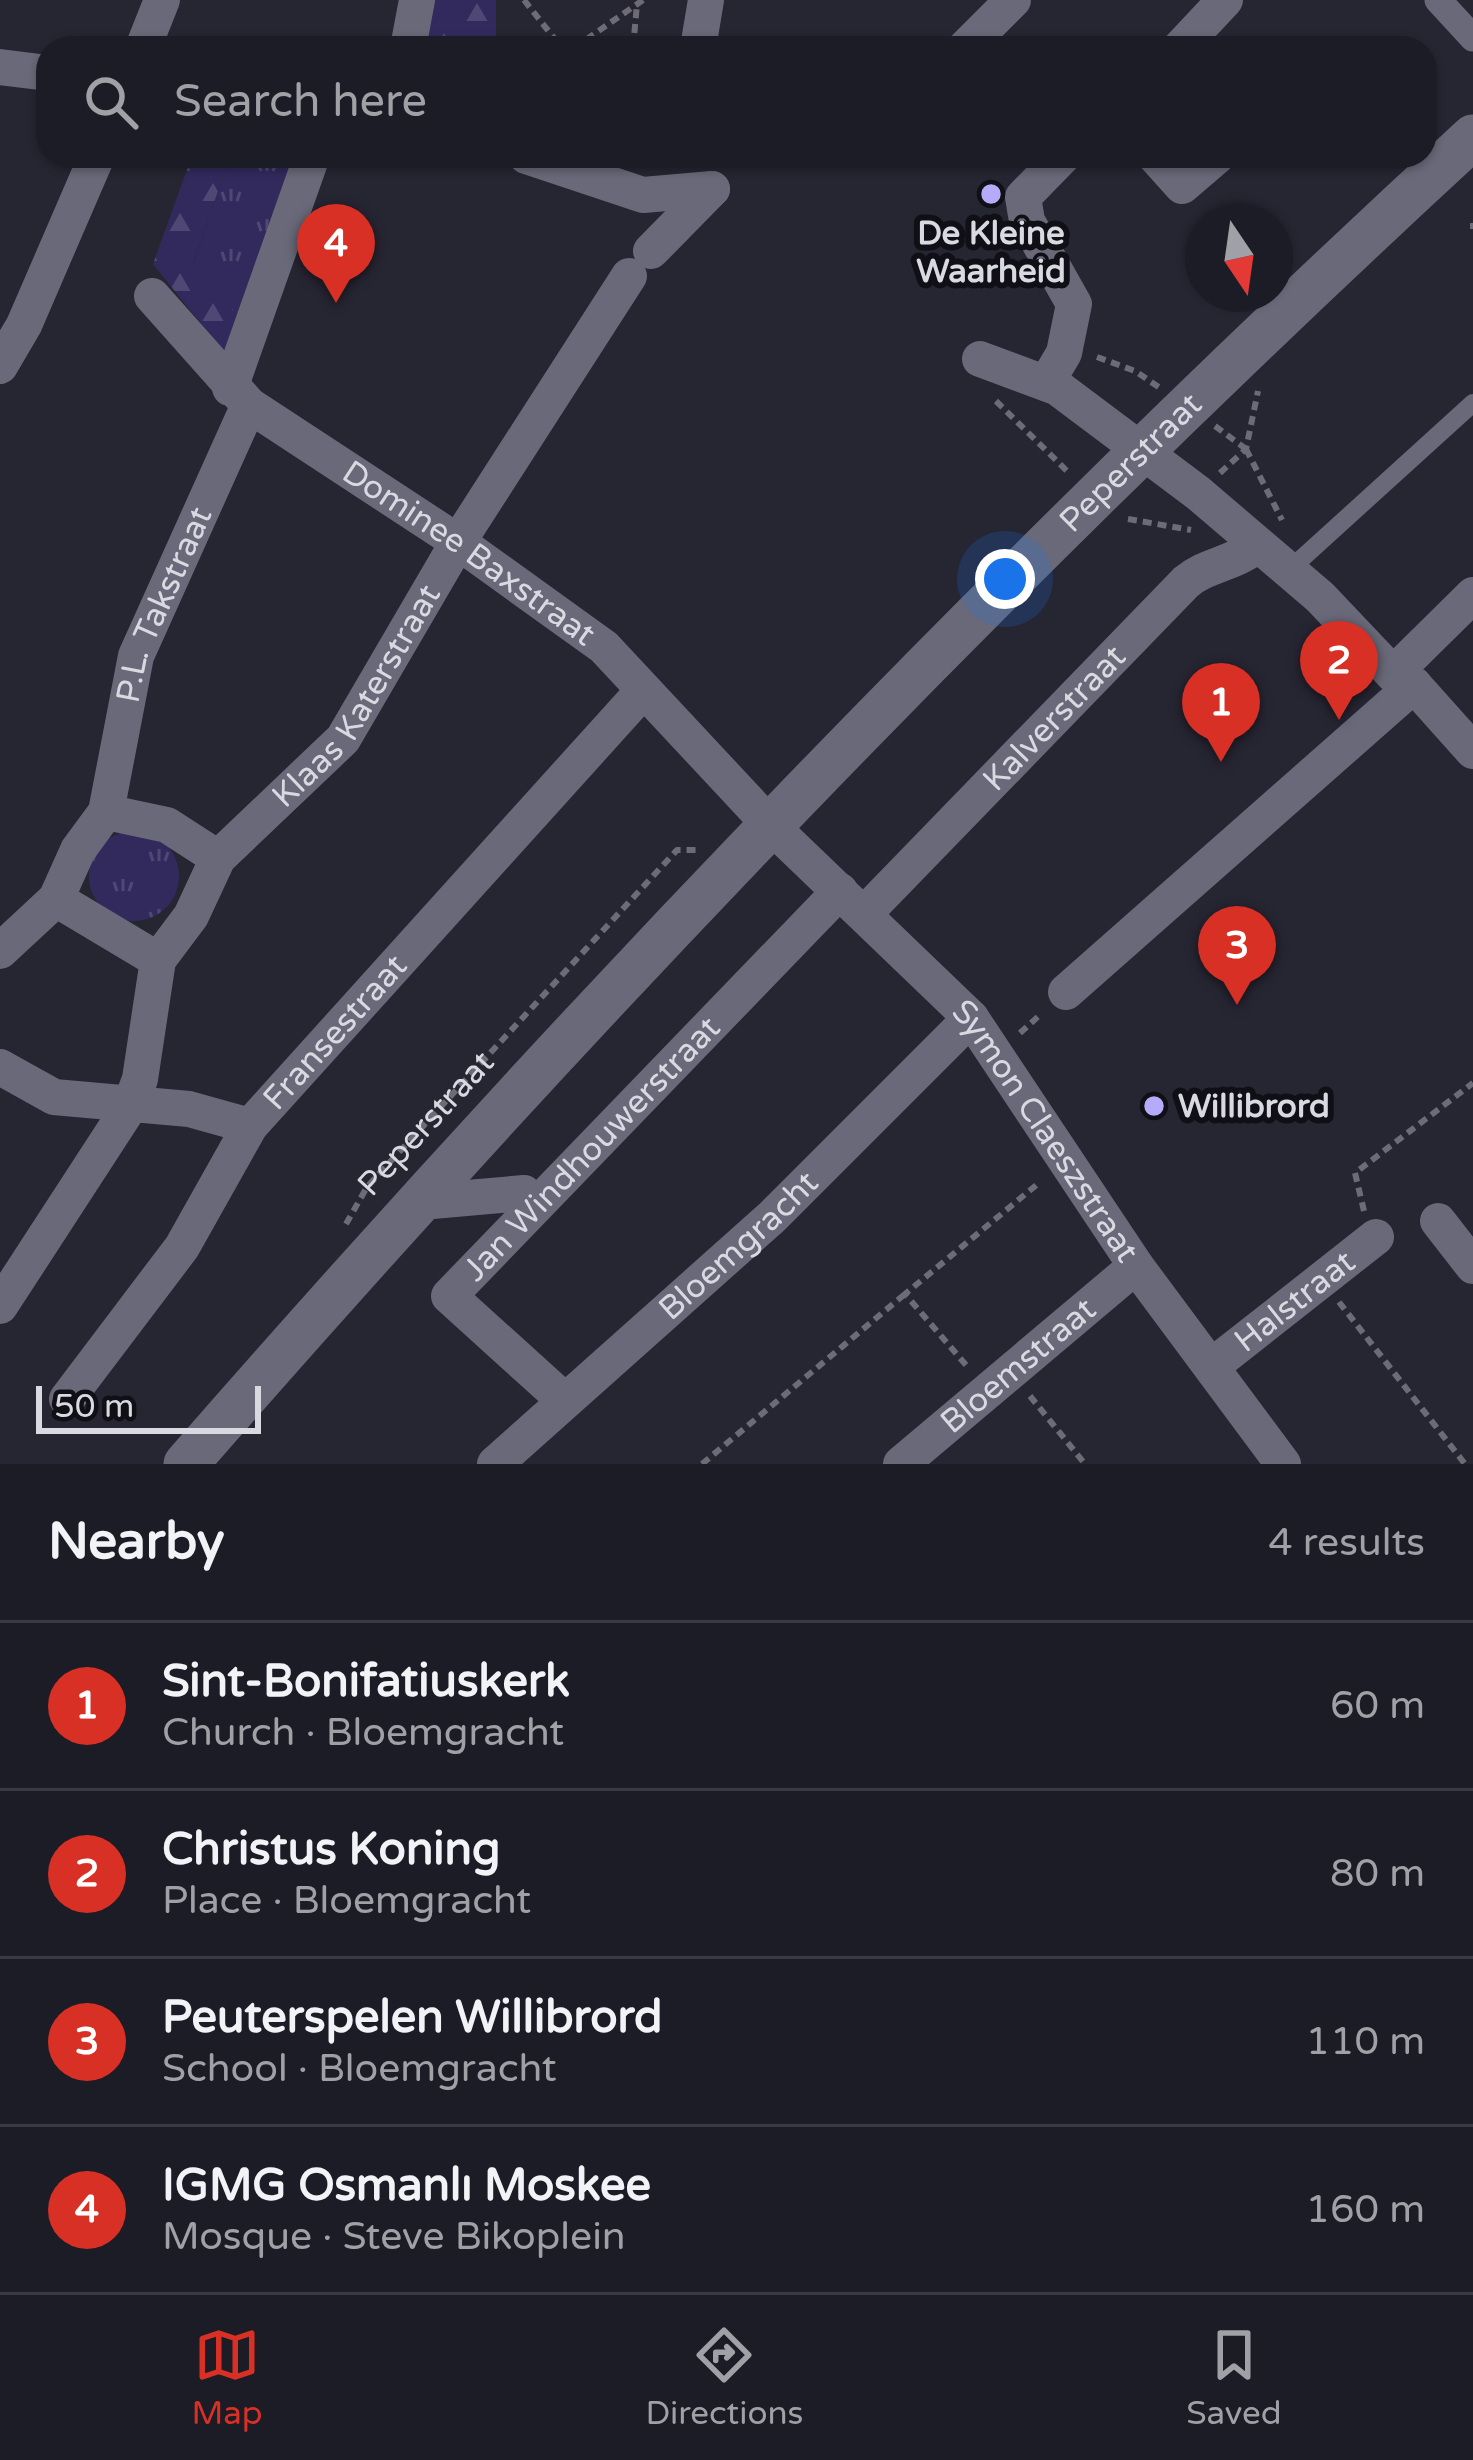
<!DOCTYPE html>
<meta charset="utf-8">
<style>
:root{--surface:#1c1c26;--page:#25252e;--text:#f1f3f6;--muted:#a0a1a7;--line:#3a3a43;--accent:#d93025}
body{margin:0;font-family:"Varela Round",sans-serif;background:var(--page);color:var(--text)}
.compass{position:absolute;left:1185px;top:204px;width:108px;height:108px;border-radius:50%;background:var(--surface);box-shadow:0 3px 9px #0004;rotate:167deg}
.scale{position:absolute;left:36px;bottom:30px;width:225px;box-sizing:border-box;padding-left:12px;border:6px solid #d9d9e2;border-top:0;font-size:33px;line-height:42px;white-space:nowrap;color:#d9d9e2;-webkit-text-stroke:9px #0f0f15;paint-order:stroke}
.you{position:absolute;left:1005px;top:579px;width:42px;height:42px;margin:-30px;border:9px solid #fff;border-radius:50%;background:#1a73e8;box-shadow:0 0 0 18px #1a73e833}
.badge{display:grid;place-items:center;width:78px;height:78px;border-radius:50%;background:var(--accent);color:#fff;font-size:39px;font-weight:700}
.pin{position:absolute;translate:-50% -99px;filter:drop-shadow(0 3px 6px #0008)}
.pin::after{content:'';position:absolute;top:63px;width:42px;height:36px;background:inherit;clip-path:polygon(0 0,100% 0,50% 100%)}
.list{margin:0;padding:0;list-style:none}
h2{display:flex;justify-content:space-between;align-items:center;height:156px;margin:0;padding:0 48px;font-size:51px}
h2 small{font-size:39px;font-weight:400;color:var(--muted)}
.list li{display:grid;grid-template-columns:78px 1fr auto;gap:36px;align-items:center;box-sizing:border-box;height:168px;padding:0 48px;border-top:3px solid var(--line)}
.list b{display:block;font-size:45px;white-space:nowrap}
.list p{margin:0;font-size:39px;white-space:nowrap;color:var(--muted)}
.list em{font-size:39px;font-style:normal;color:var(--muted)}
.icon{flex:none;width:66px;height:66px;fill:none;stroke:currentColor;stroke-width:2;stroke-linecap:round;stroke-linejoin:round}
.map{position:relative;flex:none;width:1473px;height:1464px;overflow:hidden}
.search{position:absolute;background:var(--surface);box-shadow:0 3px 9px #0004;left:36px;right:36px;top:36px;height:132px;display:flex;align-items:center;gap:30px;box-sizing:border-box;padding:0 42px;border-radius:36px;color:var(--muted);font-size:45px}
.sheet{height:828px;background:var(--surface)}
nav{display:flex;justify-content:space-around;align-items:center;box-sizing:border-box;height:168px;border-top:3px solid var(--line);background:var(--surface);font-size:33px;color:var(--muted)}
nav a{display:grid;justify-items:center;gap:6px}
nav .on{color:var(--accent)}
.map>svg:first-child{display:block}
.grass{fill:url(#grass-tufts)}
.forest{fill:url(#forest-firs)}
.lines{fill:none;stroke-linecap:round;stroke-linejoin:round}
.path{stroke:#6c6b76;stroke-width:6;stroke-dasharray:9 6;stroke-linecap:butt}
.service{stroke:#6a6979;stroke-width:18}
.pedestrian{stroke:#6a6979;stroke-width:27}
.minor{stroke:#6a6979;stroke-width:36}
.tertiary{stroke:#6a6979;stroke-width:45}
.poi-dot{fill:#b4acf9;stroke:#0f0f15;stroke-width:4.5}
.labels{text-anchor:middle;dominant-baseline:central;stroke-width:12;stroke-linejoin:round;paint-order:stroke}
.poi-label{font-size:33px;font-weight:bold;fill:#d9d9e2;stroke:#0f0f15}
.street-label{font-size:33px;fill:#d9d9e2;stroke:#0f0f15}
</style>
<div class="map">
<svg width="1473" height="1464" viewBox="0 0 1473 1464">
<defs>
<pattern id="grass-tufts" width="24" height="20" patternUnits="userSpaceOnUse" patternTransform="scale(3)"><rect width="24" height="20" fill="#322a5d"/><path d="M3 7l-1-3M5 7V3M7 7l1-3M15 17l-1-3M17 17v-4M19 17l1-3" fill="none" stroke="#4f4874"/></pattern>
<pattern id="forest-firs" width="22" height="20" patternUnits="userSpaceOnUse" patternTransform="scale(3)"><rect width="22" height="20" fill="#322a5d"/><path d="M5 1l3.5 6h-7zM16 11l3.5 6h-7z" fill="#4f4874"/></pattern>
</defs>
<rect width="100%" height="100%" fill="#262532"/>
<g class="grass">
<path d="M230 156 298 160 243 323 193 265Z"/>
<circle cx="134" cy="876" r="45"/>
</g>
<g class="forest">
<path d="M434 0H496V48H424Z"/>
<path d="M192 156H230L193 264 243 323 228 357 153 264Z"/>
</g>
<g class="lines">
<g class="path">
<path d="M524 0 562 48"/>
<path d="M574 48 643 0"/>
<path d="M633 48 637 4"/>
<path d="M1473 223V229"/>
<path d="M1097 357 1135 371 1160 388"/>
<path d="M996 401 1068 472"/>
<path d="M1215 426 1246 449"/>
<path d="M1246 449 1282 520"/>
<path d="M1220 473 1246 449 1258 391"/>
<path d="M1128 519 1191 530"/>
<path d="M1020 1033 1041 1014"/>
<path d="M1364 1211 1355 1173 1473 1083"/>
<path id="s1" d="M346 1224 367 1187 677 850H697"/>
<path d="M1339 1302 1465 1464"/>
<path d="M966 1365 905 1294 1040 1182"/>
<path d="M1030 1396 1085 1464"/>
<path d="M702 1464 905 1294"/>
</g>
<path class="service" d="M1288 571 1473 403"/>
<path class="pedestrian" d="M1438 0 1473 38"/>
<g class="minor">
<path d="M143 48 162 0"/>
<path d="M408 48 417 0"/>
<path d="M698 48 706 0"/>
<path d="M965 48 1013 0"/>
<path d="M1180 48 1225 0"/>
<path d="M0 67 48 73"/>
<path d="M526 156 643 195 712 189"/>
<path d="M1155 156 1182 186 1217 156"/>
<path d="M651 251 712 189"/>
<path id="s2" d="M152 296 249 405 458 542 604 647 772 827 971 1018 1136 1266 1283 1464"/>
<path d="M980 359 1058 388 1198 493 1320 597 1393 674 1414 685 1473 751"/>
<path d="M0 366 24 325 97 156"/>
<path d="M1047 382 1064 353 1074 304 1027 221 1023 197 1063 156"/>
<path d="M230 388 312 156"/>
<path d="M1393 674 1473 595"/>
<path id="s3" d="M106 812 136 656 249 405"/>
<path id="s4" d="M56 899 158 960 191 916 218 858 343 739 458 542 629 276"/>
<path id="s5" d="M864 914 1186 582C1207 564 1232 565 1258 545"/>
<path d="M0 951 56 899 78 850 106 812 167 825 218 858"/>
<path d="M1066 992 1414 685"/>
<path d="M0 1067 54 1097 189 1109 250 1126"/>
<path d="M421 1202 524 1193 535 1204"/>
<path d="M1438 1221 1473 1266"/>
<path d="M0 1306 130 1106 140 1079 158 960"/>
<path id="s6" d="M1212 1366 1376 1237"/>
<path id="s7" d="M67 1399 182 1247 250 1126 642 692"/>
<path id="s8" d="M564 1400 449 1296 840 891"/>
<path id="s9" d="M495 1464 772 1217 971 1018"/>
<path id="s10" d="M901 1464 1136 1266"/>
</g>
<path class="tertiary" id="s11" d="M186 1464C591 1000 1020 554 1473 137"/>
</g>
<g class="poi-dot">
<circle cx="991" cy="194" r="12"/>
<circle cx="1154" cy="1106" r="12"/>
</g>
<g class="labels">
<g class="poi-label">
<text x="991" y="233">De Kleine<tspan x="991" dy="38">Waarheid</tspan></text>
<text x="1178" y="1106" text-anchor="start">Willibrord</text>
</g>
<g class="street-label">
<text stroke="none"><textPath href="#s11" startOffset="1377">Peperstraat</textPath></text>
<text stroke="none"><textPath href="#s2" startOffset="411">Dominee Baxstraat</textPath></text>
<text stroke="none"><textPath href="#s3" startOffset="216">P.L. Takstraat</textPath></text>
<text stroke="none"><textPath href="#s4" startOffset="453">Klaas Katerstraat</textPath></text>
<text stroke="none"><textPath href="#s5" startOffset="273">Kalverstraat</textPath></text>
<text stroke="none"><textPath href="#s7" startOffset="456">Fransestraat</textPath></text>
<text stroke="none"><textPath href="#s1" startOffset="129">Peperstraat</textPath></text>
<text stroke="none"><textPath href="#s2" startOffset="1233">Symon Claeszstraat</textPath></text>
<text stroke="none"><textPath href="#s8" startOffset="360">Jan Windhouwerstraat</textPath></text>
<text stroke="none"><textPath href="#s9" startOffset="327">Bloemgracht</textPath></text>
<text stroke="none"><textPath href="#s6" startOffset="105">Halstraat</textPath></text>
<text stroke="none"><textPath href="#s10" startOffset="153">Bloemstraat</textPath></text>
</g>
</g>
</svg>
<svg class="compass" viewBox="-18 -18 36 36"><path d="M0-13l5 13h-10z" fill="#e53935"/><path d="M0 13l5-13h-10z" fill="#a0a1a7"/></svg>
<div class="scale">50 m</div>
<div class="you"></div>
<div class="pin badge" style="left:1221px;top:762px">1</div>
<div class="pin badge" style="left:1339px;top:720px">2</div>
<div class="pin badge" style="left:1237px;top:1005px">3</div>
<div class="pin badge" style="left:336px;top:303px">4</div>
<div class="search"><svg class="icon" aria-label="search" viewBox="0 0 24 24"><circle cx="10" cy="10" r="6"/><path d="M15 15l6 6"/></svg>Search here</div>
</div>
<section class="sheet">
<h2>Nearby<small>4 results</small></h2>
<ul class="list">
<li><span class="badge">1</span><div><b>Sint-Bonifatiuskerk</b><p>Church · Bloemgracht</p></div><em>60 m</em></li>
<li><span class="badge">2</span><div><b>Christus Koning</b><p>Place · Bloemgracht</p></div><em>80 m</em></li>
<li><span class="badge">3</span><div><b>Peuterspelen Willibrord</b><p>School · Bloemgracht</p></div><em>110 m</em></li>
<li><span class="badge">4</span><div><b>IGMG Osmanlı Moskee</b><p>Mosque · Steve Bikoplein</p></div><em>160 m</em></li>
</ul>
</section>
<nav>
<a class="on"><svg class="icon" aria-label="map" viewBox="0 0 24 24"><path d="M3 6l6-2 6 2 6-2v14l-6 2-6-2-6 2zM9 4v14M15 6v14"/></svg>Map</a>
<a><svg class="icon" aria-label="directions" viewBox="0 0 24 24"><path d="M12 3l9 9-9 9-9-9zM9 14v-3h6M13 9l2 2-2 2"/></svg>Directions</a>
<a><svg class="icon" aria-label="saved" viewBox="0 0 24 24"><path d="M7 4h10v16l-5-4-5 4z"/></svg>Saved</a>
</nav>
